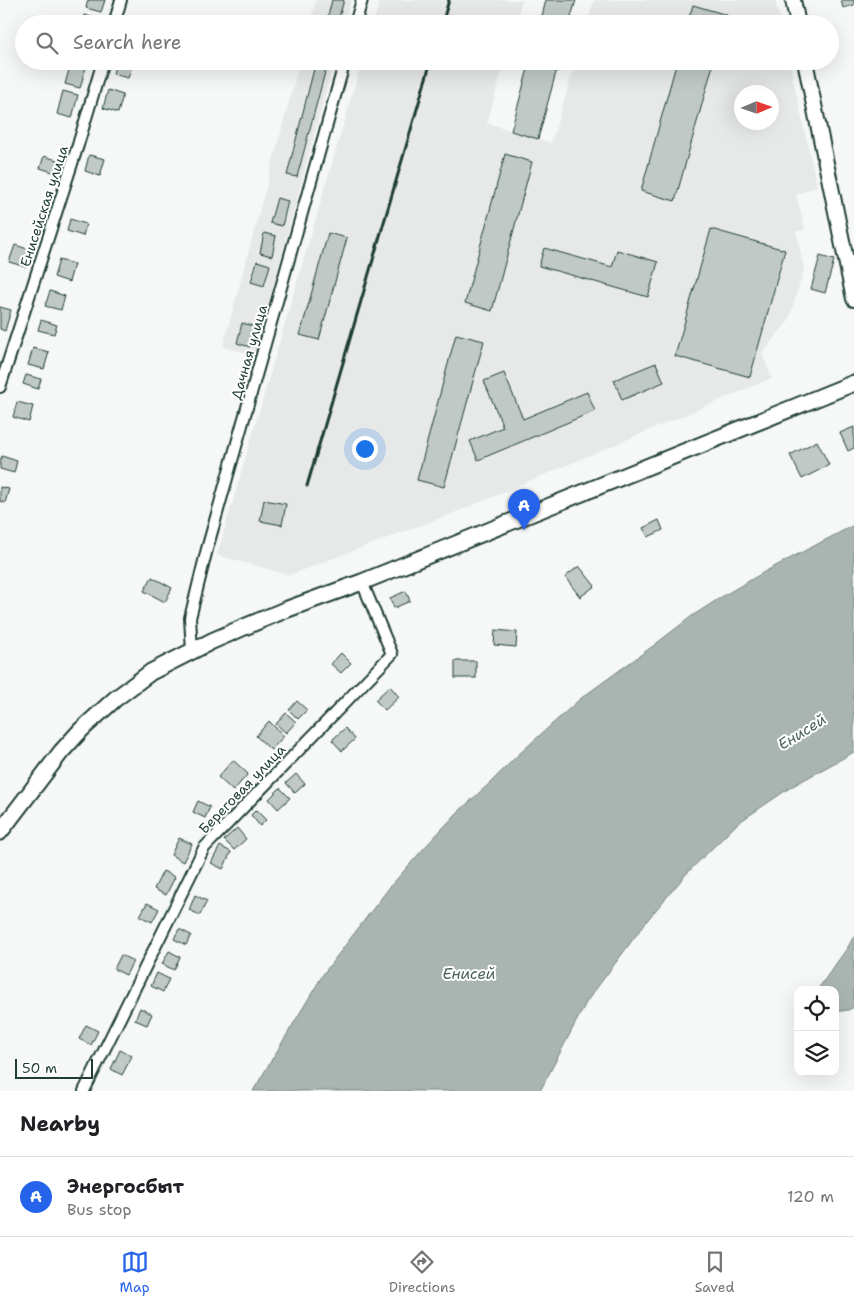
<!DOCTYPE html>
<meta charset="utf-8">
<style>
:root{--surface:#fff;--page:#f6f6f6;--text:#202124;--muted:#757577;--line:#e0e0e0;--accent:#2563eb}
body{margin:0;font-family:"Shantell Sans",sans-serif;background:var(--page);color:var(--text)}
.controls{position:absolute;right:15px;bottom:15px;display:grid;overflow:hidden;border-radius:10px;box-shadow:0 5px 20px #0002}
.controls button{width:45px;height:45px;display:grid;place-items:center;padding:0;border:0;border-bottom:1px solid var(--line);background:var(--surface);color:var(--text);font:25px sans-serif}
.compass{position:absolute;left:734px;top:85px;width:45px;height:45px;border-radius:50%;background:var(--surface);box-shadow:0 5px 20px #0002;rotate:88deg}
.scale{position:absolute;left:15px;bottom:12px;width:78px;box-sizing:border-box;padding-left:5px;border:2px solid #1f3d34;border-top:0;font-size:14px;line-height:18px;white-space:nowrap;color:#1f3d34;-webkit-text-stroke:4px #fff;paint-order:stroke}
.you{position:absolute;left:364px;top:448px;width:18px;height:18px;margin:-12px;border:4px solid #fff;border-radius:50%;background:#1a73e8;box-shadow:0 0 0 8px #1a73e833}
.badge{display:grid;place-items:center;width:32px;height:32px;border-radius:50%;background:var(--accent);color:#fff;font-size:16px;font-weight:700}
.pin{position:absolute;translate:-50% -41px;filter:drop-shadow(0 1px 2px #0008)}
.pin::after{content:'';position:absolute;top:26px;width:18px;height:15px;background:inherit;clip-path:polygon(0 0,100% 0,50% 100%)}
.list{margin:0;padding:0;list-style:none}
h2{display:flex;justify-content:space-between;align-items:center;height:65px;margin:0;padding:0 20px;font-size:21px}
h2 small{font-size:16px;font-weight:400;color:var(--muted)}
.list li{display:grid;grid-template-columns:32px 1fr auto;gap:15px;align-items:center;box-sizing:border-box;height:80px;padding:0 20px;border-top:1px solid var(--line)}
.list b{display:block;font-size:19px;white-space:nowrap}
.list p{margin:0;font-size:16px;white-space:nowrap;color:var(--muted)}
.list em{font-size:16px;font-style:normal;color:var(--muted)}
.icon{flex:none;width:28px;height:28px;fill:none;stroke:currentColor;stroke-width:2;stroke-linecap:round;stroke-linejoin:round}
.map{position:relative;flex:none;width:854px;height:1091px;overflow:hidden}
.search{position:absolute;background:var(--surface);box-shadow:0 5px 20px #0002;left:15px;right:15px;top:15px;height:55px;display:flex;align-items:center;gap:12px;box-sizing:border-box;padding:0 18px;border-radius:28px;color:var(--muted);font-size:19px}
.sheet{height:145px;background:var(--surface)}
nav{display:flex;justify-content:space-around;align-items:center;box-sizing:border-box;height:70px;border-top:1px solid var(--line);background:var(--surface);font-size:14px;color:var(--muted)}
nav a{display:grid;justify-items:center;gap:2px}
nav .on{color:var(--accent)}
.map>svg:first-child{display:block}
.built{fill:#e6e9e8;fill-rule:evenodd}
.water{fill:#aab5b1;stroke:#72857f}
.building{fill:#c0c9c6;stroke:#1f3d34}
.lines{fill:none;stroke-linecap:round;stroke-linejoin:round}
.minor-casing{stroke:#1f3d34;stroke-width:14}
.tertiary-casing{stroke:#1f3d34;stroke-width:18}
.secondary-casing{stroke:#1f3d34;stroke-width:19}
.minor{stroke:#fff;stroke-width:10}
.tertiary{stroke:#fff;stroke-width:14}
.secondary{stroke:#fff;stroke-width:15}
.rail{stroke:#1f3d34;stroke-width:3}
.labels{text-anchor:middle;dominant-baseline:central;stroke-width:4;stroke-linejoin:round;paint-order:stroke}
.street-label{font-size:14px;fill:#1f3d34;stroke:#fff}
.water-label{font-size:15px;font-style:italic;fill:#49615a;stroke:#fff}
</style>
<div class="map">
<svg width="854" height="1091" viewBox="0 0 854 1091">
<rect width="100%" height="100%" fill="#f6f7f7"/>
<filter id="ink" filterUnits="userSpaceOnUse"><feTurbulence type="fractalNoise" baseFrequency=".02" numOctaves="2"/><feDisplacementMap in="SourceGraphic" scale="10" xChannelSelector="R" yChannelSelector="G"/><feConvolveMatrix kernelMatrix="1 2 1 2 8 2 1 2 1" color-interpolation-filters="sRGB"/></filter>
<g filter="url(#ink)">
<g class="built">
<path d="M316 0H351L344 24H310Z"/>
<path d="M380 0H522L515 24H373Z"/>
<path d="M594 0H775L781 24H587Z"/>
<path d="M300 61H334L255 355 223 347Z"/>
<path d="M362 61H505L487 123 551 143 576 61H789L817 186 796 195 805 230 796 231 804 269 789 320 762 354 772 378 464 509 289 575 217 555ZM742 92H772V122H742Z"/>
</g>
<g class="water">
<path d="M854 525V752L791 787 738 823 688 872 649 918 587 1001 540 1091H253L324 973 389 888 425 847 457 813 490 783 518 755 580 699 653 646 692 616 723 596 766 571Z"/>
<path d="M854 936V1007L848 1010 835 1012V990L818 989 848 947Z"/>
</g>
<g class="building">
<path d="M88 0H105L101 12 86 8Z"/>
<path d="M332 0H344L337 24H326Z"/>
<path d="M546 0H576L569 24H540Z"/>
<path d="M841 0H854V5L843 8Z"/>
<path d="M693 5 727 15 724 24H687Z"/>
<path d="M84 15 99 19 98 24H82Z"/>
<path d="M116 61H127L133 63 128 78 113 74Z"/>
<path d="M316 61H328L297 177 287 175Z"/>
<path d="M530 61H559L538 139 511 131Z"/>
<path d="M677 61H714L675 201 641 191Z"/>
<path d="M71 63 86 67 80 88 65 84Z"/>
<path d="M108 90 123 95 118 113 103 108Z"/>
<path d="M63 91 78 95 72 118 57 114Z"/>
<path d="M505 154 532 162 492 311 465 303Z"/>
<path d="M89 155 105 159 100 176 85 171Z"/>
<path d="M44 156 60 161 56 173 40 168Z"/>
<path d="M277 198 288 201 282 226 270 223Z"/>
<path d="M70 219 86 224 83 236 67 231Z"/>
<path d="M711 229 785 250 750 377 675 356Z"/>
<path d="M264 233 276 236 272 256 260 253Z"/>
<path d="M328 233 347 238 319 340 300 335Z"/>
<path d="M15 245 31 250 26 267 9 262Z"/>
<path d="M544 248 612 267 617 250 658 262 648 297 539 266Z"/>
<path d="M820 256 834 260 825 293 811 289Z"/>
<path d="M59 260 74 264 69 282 54 277Z"/>
<path d="M257 261 270 265 264 286 251 282Z"/>
<path d="M50 291 65 296 61 310 45 306Z"/>
<path d="M0 307 11 310 5 331 0 329Z"/>
<path d="M41 320 57 325 54 334 38 330Z"/>
<path d="M242 323 256 327 250 347 237 343Z"/>
<path d="M456 334 484 341 444 487 417 480Z"/>
<path d="M33 348 49 352 44 369 28 365Z"/>
<path d="M656 363 664 382 622 400 614 380Z"/>
<path d="M504 373 523 419 587 392 595 411 478 460 470 441 503 427 484 381Z"/>
<path d="M26 375 41 379 38 389 23 384Z"/>
<path d="M17 402 33 406 29 422 13 417Z"/>
<path d="M854 427V448L848 451 840 433Z"/>
<path d="M817 441 829 465 802 479 790 455Z"/>
<path d="M2 456 17 461 14 473 0 469V462Z"/>
<path d="M0 487 9 489 5 503 0 501Z"/>
<path d="M264 500 286 504 282 525 260 521Z"/>
<path d="M659 520 663 530 648 537 643 528Z"/>
<path d="M579 566 595 586 580 597 565 577Z"/>
<path d="M152 577 172 588 165 602 144 591Z"/>
<path d="M406 591 410 601 394 608 390 598Z"/>
<path d="M495 630 517 632 516 647 494 645Z"/>
<path d="M341 653 351 663 341 673 331 664Z"/>
<rect x="455" y="661" width="21" height="17"/>
<path d="M390 686 399 697 385 710 375 700Z"/>
<path d="M297 701 307 710 298 719 289 710Z"/>
<path d="M286 713 296 722 286 733 276 724Z"/>
<path d="M269 721 284 736 271 750 256 736Z"/>
<path d="M345 728 355 739 342 751 332 740Z"/>
<path d="M233 760 248 774 233 791 218 777Z"/>
<path d="M296 774 305 784 295 793 286 783Z"/>
<path d="M280 788 290 798 278 809 269 799Z"/>
<path d="M198 801 210 807 205 818 193 812Z"/>
<path d="M256 810 266 820 260 826 251 815Z"/>
<path d="M237 828 246 839 234 850 224 840Z"/>
<path d="M179 838 192 844 183 862 171 855Z"/>
<path d="M220 846 231 852 223 869 211 863Z"/>
<path d="M163 871 175 877 166 895 154 889Z"/>
<path d="M195 895 207 901 200 915 189 910Z"/>
<path d="M147 903 159 909 152 922 140 916Z"/>
<path d="M179 929 191 935 186 945 174 939Z"/>
<path d="M169 951 180 957 174 970 162 964Z"/>
<path d="M121 955 133 961 126 975 114 969Z"/>
<path d="M157 973 169 979 163 992 151 986Z"/>
<path d="M140 1008 152 1014 147 1025 135 1020Z"/>
<path d="M86 1025 98 1031 91 1045 79 1039Z"/>
<path d="M120 1050 132 1056 122 1075 111 1069Z"/>
</g>
<g class="lines">
<g class="minor-casing">
<g id="minor">
<path d="M114 24 121 0"/>
<path d="M355 24 362 0"/>
<path d="M0 387 78 145 103 61"/>
<path d="M192 651 190 618 207 549 345 61"/>
<path d="M84 1091 204 848 392 654 362 582"/>
</g>
</g>
<g class="tertiary-casing">
<g id="tertiary">
<path d="M793 0 798 24"/>
<path d="M805 61 854 299"/>
</g>
</g>
<g class="secondary-casing">
<path id="secondary" d="M0 832 61 752 81 730 115 699 151 672 212 641 242 628 285 610 362 582 854 383"/>
</g>
<use href="#minor" class="minor"/>
<use href="#tertiary" class="tertiary"/>
<use href="#secondary" class="secondary"/>
<g class="rail">
<path d="M442 24 449 0"/>
<path d="M307 486 431 61"/>
</g>
</g>
</g>
<g class="labels">
<g class="street-label">
<text transform="translate(44 206) rotate(-72)">Енисейская улица</text>
<text transform="translate(249 352) rotate(-74)">Дачная улица</text>
<text transform="translate(242 789) rotate(-46)">Береговая улица</text>
</g>
<g class="water-label">
<text transform="translate(802 732) rotate(-32)">Енисей</text>
<text x="469" y="974">Енисей</text>
</g>
</g>
</svg>
<div class="controls">
<button><svg class="icon" aria-label="locate" viewBox="0 0 24 24"><circle cx="12" cy="12" r="6"/><path d="M12 2v4M12 18v4M2 12h4M18 12h4"/></svg></button>
<button><svg class="icon" aria-label="layers" viewBox="0 0 24 24"><path d="M12 4l9 5-9 5-9-5zM3 14l9 5 9-5"/></svg></button>
</div>
<svg class="compass" viewBox="-18 -18 36 36"><path d="M0-13l5 13h-10z" fill="#e53935"/><path d="M0 13l5-13h-10z" fill="#757577"/></svg>
<div class="scale">50 m</div>
<div class="you"></div>
<div class="pin badge" style="left:524px;top:530px">A</div>
<div class="search"><svg class="icon" aria-label="search" viewBox="0 0 24 24"><circle cx="10" cy="10" r="6"/><path d="M15 15l6 6"/></svg>Search here</div>
</div>
<section class="sheet">
<h2>Nearby<small></small></h2>
<ul class="list">
<li><span class="badge">A</span><div><b>Энергосбыт</b><p>Bus stop</p></div><em>120 m</em></li>
</ul>
</section>
<nav>
<a class="on"><svg class="icon" aria-label="map" viewBox="0 0 24 24"><path d="M3 6l6-2 6 2 6-2v14l-6 2-6-2-6 2zM9 4v14M15 6v14"/></svg>Map</a>
<a><svg class="icon" aria-label="directions" viewBox="0 0 24 24"><path d="M12 3l9 9-9 9-9-9zM9 14v-3h6M13 9l2 2-2 2"/></svg>Directions</a>
<a><svg class="icon" aria-label="saved" viewBox="0 0 24 24"><path d="M7 4h10v16l-5-4-5 4z"/></svg>Saved</a>
</nav>
